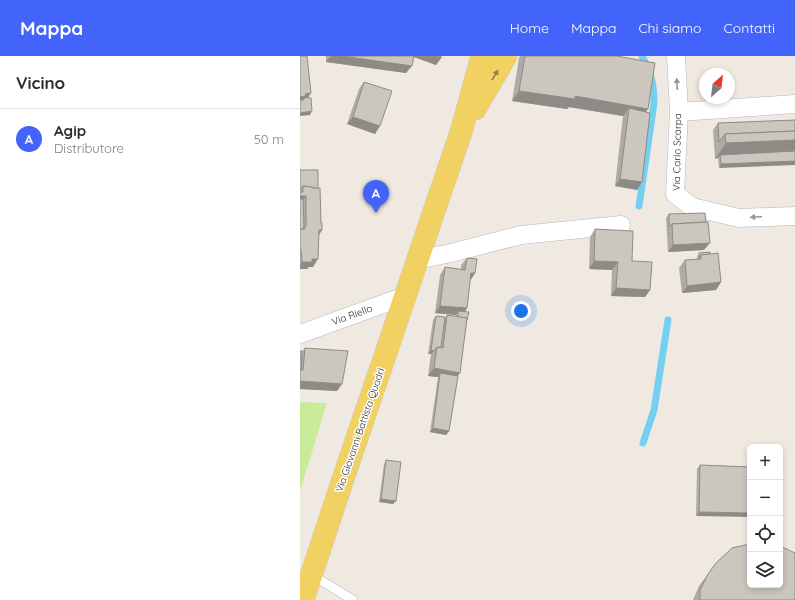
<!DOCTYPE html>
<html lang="it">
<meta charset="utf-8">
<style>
:root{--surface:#fff;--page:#f2f2f3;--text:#2b2b33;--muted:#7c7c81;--line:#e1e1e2;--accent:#4264fb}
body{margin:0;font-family:Quicksand,sans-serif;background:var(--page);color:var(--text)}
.controls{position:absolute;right:12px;bottom:12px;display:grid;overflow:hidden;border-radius:6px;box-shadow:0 2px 6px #0003}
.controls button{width:36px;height:36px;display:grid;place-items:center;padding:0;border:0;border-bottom:1px solid var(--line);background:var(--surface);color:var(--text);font:20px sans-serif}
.compass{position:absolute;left:399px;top:12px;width:36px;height:36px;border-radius:50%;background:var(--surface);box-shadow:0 2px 6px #0003;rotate:28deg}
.you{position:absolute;left:221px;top:255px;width:14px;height:14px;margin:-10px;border:3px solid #fff;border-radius:50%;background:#1a73e8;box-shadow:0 0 0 6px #1a73e833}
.badge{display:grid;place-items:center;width:26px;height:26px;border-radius:50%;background:var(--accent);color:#fff;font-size:13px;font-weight:700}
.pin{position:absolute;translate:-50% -33px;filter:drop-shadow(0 1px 2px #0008)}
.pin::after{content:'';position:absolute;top:21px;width:14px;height:12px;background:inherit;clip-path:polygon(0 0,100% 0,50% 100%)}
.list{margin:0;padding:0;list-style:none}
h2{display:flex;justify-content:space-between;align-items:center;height:52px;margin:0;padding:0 16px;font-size:17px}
h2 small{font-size:13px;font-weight:400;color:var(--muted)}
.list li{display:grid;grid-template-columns:26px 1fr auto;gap:12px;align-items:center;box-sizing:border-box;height:60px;padding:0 16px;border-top:1px solid var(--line)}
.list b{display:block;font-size:15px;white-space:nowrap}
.list p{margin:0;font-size:13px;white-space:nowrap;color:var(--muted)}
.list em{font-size:13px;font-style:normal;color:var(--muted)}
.icon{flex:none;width:22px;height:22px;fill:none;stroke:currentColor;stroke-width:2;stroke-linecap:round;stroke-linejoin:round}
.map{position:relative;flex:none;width:495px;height:544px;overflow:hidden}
header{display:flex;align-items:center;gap:24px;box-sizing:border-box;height:56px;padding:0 20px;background:var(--accent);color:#fff}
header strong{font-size:19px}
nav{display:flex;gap:22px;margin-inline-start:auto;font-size:14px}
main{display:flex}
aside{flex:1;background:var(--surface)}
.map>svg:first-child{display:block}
.pitch{fill:#c9ec9a}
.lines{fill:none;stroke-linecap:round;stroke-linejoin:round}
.stream{stroke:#75cff0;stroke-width:7}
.service-casing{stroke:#b4b7c1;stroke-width:10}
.minor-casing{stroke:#b4b7c1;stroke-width:19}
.primary-casing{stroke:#c9c9c9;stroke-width:23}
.service{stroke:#fff;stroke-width:9}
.minor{stroke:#fff;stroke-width:18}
.primary{stroke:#f2d163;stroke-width:22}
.wall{fill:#afaba4}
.shaded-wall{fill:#8e8b86}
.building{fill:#cbc7bf;stroke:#8e8b86}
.oneway{fill:#908048}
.oneway2{fill:#969696}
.labels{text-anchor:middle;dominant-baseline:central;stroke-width:3;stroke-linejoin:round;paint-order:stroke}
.street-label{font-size:10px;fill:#2e2e2e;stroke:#fff}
</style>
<header>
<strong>Mappa</strong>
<nav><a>Home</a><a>Mappa</a><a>Chi siamo</a><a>Contatti</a></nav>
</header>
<main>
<aside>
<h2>Vicino<small></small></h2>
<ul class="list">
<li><span class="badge">A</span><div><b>Agip</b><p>Distributore</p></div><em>50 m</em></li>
</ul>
</aside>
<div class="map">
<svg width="495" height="544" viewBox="0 0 495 544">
<rect width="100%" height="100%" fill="#efe9e1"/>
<path class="pitch" d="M0 346 27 347 0 435Z"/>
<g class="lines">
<g class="stream">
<path d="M339 150 354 47C354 28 351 17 342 0"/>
<path d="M343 387 354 354 368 264"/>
</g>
<g class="service-casing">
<path id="service" d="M12 519 53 544"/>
</g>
<g class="minor-casing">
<g id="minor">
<path d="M376 0 379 56 375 138 392 151 439 162 495 160"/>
<path d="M379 56 495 48"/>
<path d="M117 204 151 197 221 179 321 169"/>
<path d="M0 278 105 240"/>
</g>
</g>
<g class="primary-casing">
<g id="primary">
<path d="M175 53 206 0"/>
<path d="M3 544 42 426 161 76 182 0"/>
</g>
</g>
<use href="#service" class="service"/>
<use href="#minor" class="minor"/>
<use href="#primary" class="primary"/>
</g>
<g class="wall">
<path d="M26 0H142L136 9 114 1 106 17 26 6Z"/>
<path d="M220 0H317L346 56 342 126 337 134 315 130 323 60 269 51 267 53 212 45 219 2Z"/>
<path d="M64 26 75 78 47 68 59 33Z"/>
<path d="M495 64 419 112 418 102 415 103 413 74 418 67Z"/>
<path d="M0 114 18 132 21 167 22 174 18 180 13 211H9L7 213H0Z"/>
<path d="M369 158 404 194 368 196 366 162Z"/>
<path d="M295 173 332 205 350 234 345 241 311 240 312 214 289 213 290 181Z"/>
<path d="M399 197 410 198 421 226 416 234 382 237 379 212 385 204 397 203V201Z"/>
<path d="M167 202 175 217 170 225 167 252 165 256 158 320 149 375 146 379 130 376 138 321 128 320 131 298H128L133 264 136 260 145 262 147 259 155 260 156 259 135 257 140 219 145 211 161 214V209Z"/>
<path d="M5 292 42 328 37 335 0 333V295H2Z"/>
<path d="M86 404 96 445 93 448 79 446 84 408Z"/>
<path d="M400 409 450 411 396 460 397 413Z"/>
<path d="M416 507 495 544H393L399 530Z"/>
</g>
<g class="shaded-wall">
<path d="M31 0H42L112 10 106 17 26 6Z"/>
<path d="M111 0H138L142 1 136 9Z"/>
<path d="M219 35 275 40 348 53 341 63 329 52 323 60 269 51 267 53 212 45Z"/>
<path d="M11 37 6 45 0 48V41L5 38Z"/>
<path d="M12 55 10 59 0 60V57Z"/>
<path d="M53 61 80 70 75 78 47 68Z"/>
<path d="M495 83V99H420L418 102 415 103 426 87Z"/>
<path d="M495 105V109L419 112 421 108Z"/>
<path d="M320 123 342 126 337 134 315 130Z"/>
<path d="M0 140H6L1 147H0Z"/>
<path d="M19 174H22L17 182Z"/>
<path d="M410 187 404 194 368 196 373 189Z"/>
<path d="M12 203H18L13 211H9L7 213H0V208L2 206Z"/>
<path d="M294 205 318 206 312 214 289 213Z"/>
<path d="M171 217H175L170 225Z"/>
<path d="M421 226 416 234 382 237 387 230Z"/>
<path d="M316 232 350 234 345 241 311 240Z"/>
<path d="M140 250 167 252 162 260 158 255 156 259 135 257Z"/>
<path d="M131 294 134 295 131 298H128Z"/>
<path d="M134 312 160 317 155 324 140 317 138 321 128 320Z"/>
<path d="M0 325 42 328 37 335 0 333Z"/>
<path d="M133 372 149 375 146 379 130 376Z"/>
<path d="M81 443 96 445 93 448 79 446Z"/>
<path d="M399 456 450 457V461L396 460Z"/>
</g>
<g class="building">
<path d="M0 0H7L11 37 5 38 6 40 0 41Z"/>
<path d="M42 0H114L112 10Z"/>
<path d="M225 0H317L355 7 348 53 275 40V43L219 35Z"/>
<path d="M64 26 92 35 80 70 53 61Z"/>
<path d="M9 41V42H11L12 55 0 57V44H3L5 42Z"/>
<path d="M329 52 350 57 342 126 320 123Z"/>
<path d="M495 64V75L425 78 419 86 418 67Z"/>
<path d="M495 75V84L426 87 425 78Z"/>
<path d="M495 95V105L421 108 420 99Z"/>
<path d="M0 114H18V132H12V131L3 130 0 134Z"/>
<path d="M3 130 12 131V132H20L21 167H22V174H19L18 203H12V206H2L1 193H0V173H5V170H6V140H0V136H3Z"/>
<path d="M0 143H3L4 171 2 173H0Z"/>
<path d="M405 157 406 166 372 168 369 171V158Z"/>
<path d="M408 166 410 187 373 189 372 168Z"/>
<path d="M295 173 333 175 332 205 352 206 350 234 316 232 318 206 294 205Z"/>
<path d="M410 196V198L401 199 399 202V197Z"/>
<path d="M418 197 421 226 387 230 385 204 401 203V199Z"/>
<path d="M167 202 177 203 175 217H171L167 252 140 250 145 211 165 214Z"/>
<path d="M158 255 169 256 167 264V262L158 261Z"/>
<path d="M147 259 167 262 160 317 134 312 137 291 143 292Z"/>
<path d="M136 260 145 261 141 291H137L134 295 131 294Z"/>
<path d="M5 292 48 295 42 328 0 325V314H3Z"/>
<path d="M0 295H2L1 314H0Z"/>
<path d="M140 317 158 320 149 375 133 372Z"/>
<path d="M86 404 101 406 96 445 81 443Z"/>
<path d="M400 409 450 411V457L399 456Z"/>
<path d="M450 488V529H480V490L495 497V544H400V534L408 518 416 507 432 492Z"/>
</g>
<defs><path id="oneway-solid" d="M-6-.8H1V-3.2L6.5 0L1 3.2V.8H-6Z"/></defs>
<use class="oneway" href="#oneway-solid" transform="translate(195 19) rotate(-59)"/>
<g class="oneway2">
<use href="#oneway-solid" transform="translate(377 28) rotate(-93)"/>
<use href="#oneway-solid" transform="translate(456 161) rotate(178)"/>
</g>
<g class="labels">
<g class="street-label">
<text transform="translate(377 96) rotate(-89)">Via Carlo Scarpa</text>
<text transform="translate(52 259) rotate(-20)">Via Riello</text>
<text transform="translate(60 374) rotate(-71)">Via Giovanni Battista Quadri</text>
</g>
</g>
</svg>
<div class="controls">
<button>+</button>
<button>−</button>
<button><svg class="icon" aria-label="locate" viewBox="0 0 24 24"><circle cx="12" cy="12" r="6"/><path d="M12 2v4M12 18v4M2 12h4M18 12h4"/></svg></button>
<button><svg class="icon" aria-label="layers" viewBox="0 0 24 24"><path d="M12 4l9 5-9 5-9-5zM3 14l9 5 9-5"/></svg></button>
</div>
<svg class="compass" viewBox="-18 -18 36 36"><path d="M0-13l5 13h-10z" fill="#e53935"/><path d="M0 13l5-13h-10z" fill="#7c7c81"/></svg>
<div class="you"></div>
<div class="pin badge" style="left:76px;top:157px">A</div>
</div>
</main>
